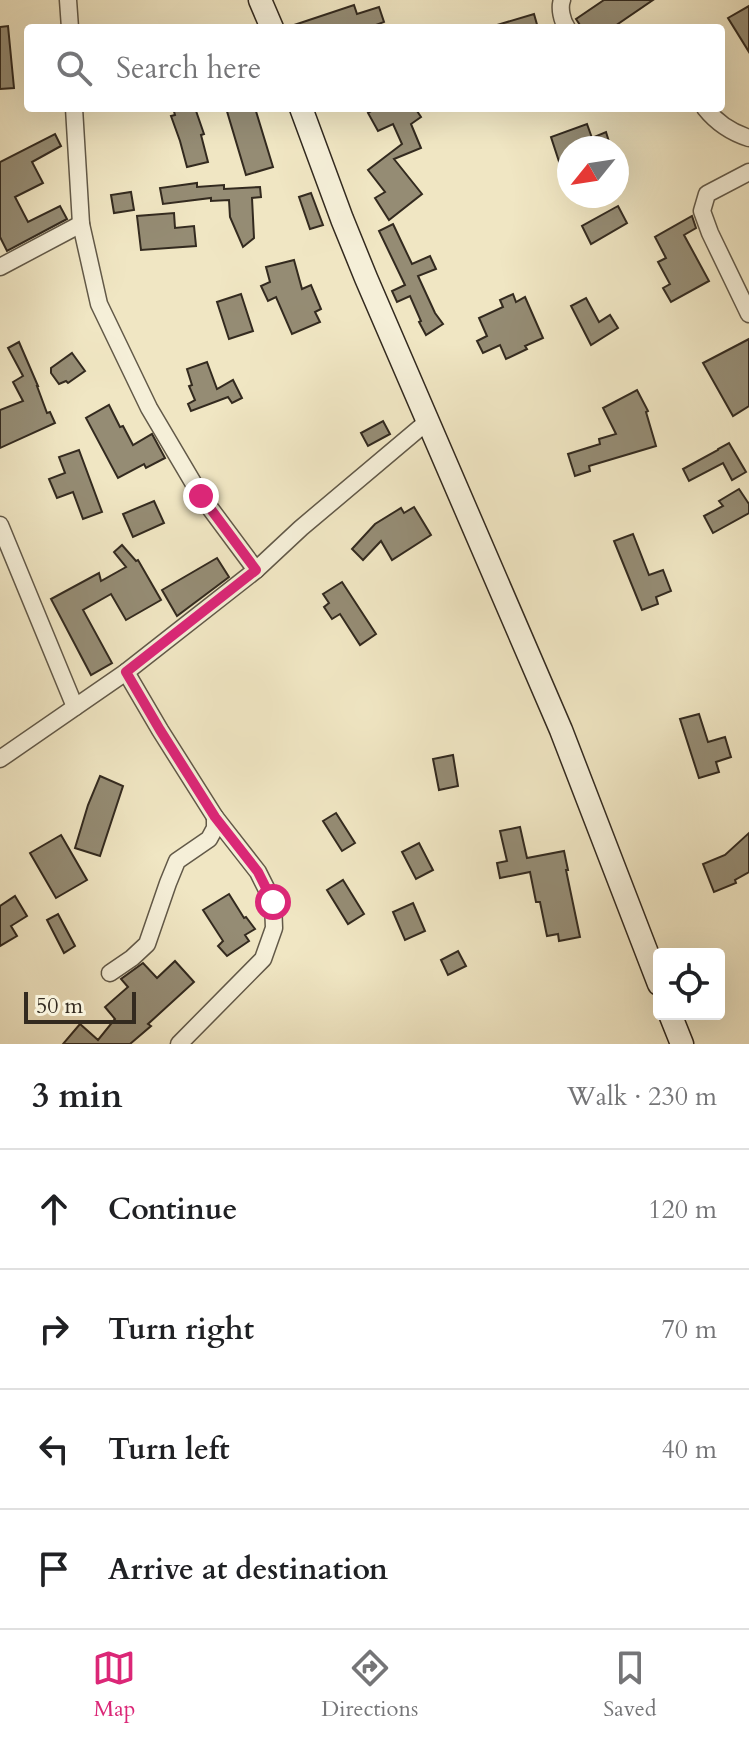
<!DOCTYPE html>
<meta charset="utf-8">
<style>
:root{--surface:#fff;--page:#f6f6f6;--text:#202124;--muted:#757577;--line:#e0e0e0;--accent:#db2777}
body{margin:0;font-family:Cardo,serif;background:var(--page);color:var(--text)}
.controls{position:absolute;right:24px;bottom:24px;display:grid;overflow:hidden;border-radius:8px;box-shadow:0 8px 32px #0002}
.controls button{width:72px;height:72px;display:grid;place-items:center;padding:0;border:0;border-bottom:2px solid var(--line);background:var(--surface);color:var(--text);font:40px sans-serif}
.compass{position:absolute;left:557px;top:136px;width:72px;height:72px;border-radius:50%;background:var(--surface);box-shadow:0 8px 32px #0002;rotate:240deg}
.scale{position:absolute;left:24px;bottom:20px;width:112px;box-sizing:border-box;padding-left:8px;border:4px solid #332a1f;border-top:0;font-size:22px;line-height:28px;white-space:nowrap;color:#332a1f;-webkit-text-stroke:6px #f5efd8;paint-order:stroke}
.stop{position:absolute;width:24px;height:24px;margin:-18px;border:6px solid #db2777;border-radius:50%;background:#fff}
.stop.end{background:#db2777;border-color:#fff;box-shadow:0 2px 8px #0008}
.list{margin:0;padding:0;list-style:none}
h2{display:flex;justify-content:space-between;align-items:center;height:104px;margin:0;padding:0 32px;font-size:34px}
h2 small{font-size:26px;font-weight:400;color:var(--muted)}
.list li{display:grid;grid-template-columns:52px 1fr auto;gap:24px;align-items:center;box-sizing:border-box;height:120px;padding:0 32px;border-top:2px solid var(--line)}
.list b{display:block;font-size:30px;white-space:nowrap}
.list em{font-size:26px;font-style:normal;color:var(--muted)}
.icon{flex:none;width:44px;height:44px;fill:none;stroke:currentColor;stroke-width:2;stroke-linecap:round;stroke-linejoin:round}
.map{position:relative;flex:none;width:749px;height:1044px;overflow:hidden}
.search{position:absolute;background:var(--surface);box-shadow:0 8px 32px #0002;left:24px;right:24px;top:24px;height:88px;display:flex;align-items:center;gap:20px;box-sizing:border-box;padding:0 28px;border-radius:8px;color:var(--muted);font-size:30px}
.sheet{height:584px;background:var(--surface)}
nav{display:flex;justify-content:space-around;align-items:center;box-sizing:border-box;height:112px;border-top:2px solid var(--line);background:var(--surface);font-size:22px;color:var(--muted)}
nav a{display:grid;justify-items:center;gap:4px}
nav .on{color:var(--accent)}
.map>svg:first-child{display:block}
.building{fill:#958c74;stroke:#332a1f;stroke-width:2}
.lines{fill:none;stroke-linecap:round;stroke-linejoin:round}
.street-casing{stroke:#625948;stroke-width:19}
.secondary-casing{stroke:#332a1f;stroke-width:25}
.street{stroke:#f5efd8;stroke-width:16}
.secondary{stroke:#f5efd8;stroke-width:22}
.route{stroke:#db2777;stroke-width:10}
</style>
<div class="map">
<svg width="749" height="1044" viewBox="0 0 749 1044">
<rect width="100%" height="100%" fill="#f0e6c3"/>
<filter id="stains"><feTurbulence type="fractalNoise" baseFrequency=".0025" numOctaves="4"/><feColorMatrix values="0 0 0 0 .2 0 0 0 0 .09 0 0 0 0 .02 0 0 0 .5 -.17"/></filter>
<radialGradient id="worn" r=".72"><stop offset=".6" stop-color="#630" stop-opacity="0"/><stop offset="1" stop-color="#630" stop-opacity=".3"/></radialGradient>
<g class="building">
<path d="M604 0H653L612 28H582L576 19Z"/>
<path d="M354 5 357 14 379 7 384 22 368 28H291V26Z"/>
<path d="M749 6V52L728 18Z"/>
<path d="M534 14 538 28H497V25Z"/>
<path d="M8 26 14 88 0 89V27Z"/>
<path d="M173 108H195L204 134 201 135 208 162 187 167 180 141 171 116 175 115Z"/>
<path d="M226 108H255L273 167 246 175Z"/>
<path d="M377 108H415L421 117 411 124 421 148 394 159 422 194 389 220 375 198 385 192 368 170 402 144 393 124 378 131 368 113Z"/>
<path d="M587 124 592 138 606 132 611 148H569L568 189 551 137Z"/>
<path d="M55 134 61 146 32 162 43 183 15 197 28 222 60 206 67 219 7 251 0 237V162Z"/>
<path d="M197 183V187L224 185V189L260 187 261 197 252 198 254 238 243 247 230 217 229 200 211 201V198L163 204 160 188Z"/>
<path d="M131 192 134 210 114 213 111 195Z"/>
<path d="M311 193 323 225 310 229 299 197Z"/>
<path d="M618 206 627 223 591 244 582 226Z"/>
<path d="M174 213 175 228 194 226 196 246 141 250 137 216Z"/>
<path d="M692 216 696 228 684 235 709 281 671 302 663 288 670 284 658 262 666 258 655 237Z"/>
<path d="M393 224 412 264 430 256 436 269 418 276 435 313 443 324 426 335 419 322 421 321 410 296 397 302 392 291 405 285 379 231Z"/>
<path d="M294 260 302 289 311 285 321 309 315 312 320 322 292 334 276 297 268 301 261 286 270 282 266 267Z"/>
<path d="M241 294 253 331 229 339 217 302Z"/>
<path d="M513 294 516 302 525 297 543 338 525 346 527 349 506 359 500 345 483 353 477 341 487 336 479 318 503 307 500 300Z"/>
<path d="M586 298 599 322 610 315 618 328 591 345 571 306Z"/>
<path d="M749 339V406L733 416 703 363Z"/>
<path d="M19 342 38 386H37L47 413 50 412 55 423 0 448V410L23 401 13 382 23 376 8 348Z"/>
<path d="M72 353 85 371 68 383 66 381 59 384 51 373V368Z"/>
<path d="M207 362 217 389 233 380 242 398 232 403 228 397 191 411 188 404 195 400 189 386 192 385 187 369Z"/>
<path d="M637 390 648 411 646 412 656 446 589 466 590 471 575 476 568 454 600 444 599 439 616 434 603 408Z"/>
<path d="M109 405 120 427 123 426 133 445 152 434 165 458 146 468 144 464 118 478 86 418Z"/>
<path d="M383 421 390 434 368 446 361 433Z"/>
<path d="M729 443 746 472 732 480 723 463 689 481 683 469 718 450V449Z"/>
<path d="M79 450 102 512 83 519 73 492 57 498 49 479 65 473 59 457Z"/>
<path d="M739 489 749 504V513L713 533 704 516 723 506 719 501Z"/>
<path d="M154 501 164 523 133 537 123 514Z"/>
<path d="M414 507 431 535 392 560 381 541 363 560 352 549 375 524 401 508 404 513Z"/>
<path d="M633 534 649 575 663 570 671 591 656 597 658 604 642 610 614 541Z"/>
<path d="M122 545 136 561 138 560 161 600 126 620 111 594 83 610 112 663 91 675 51 599 99 573 101 581 126 567 114 552Z"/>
<path d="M217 558 229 577 177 616 162 590Z"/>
<path d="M342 582 376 634 360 645 340 614 332 619 324 607 329 603 323 594Z"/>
<path d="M699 714 708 742 725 737 731 757 716 762 719 772 699 778 680 719Z"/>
<path d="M453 755 458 786 439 790 433 759Z"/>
<path d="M100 776 123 786 100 856 75 848 88 805Z"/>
<path d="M336 813 355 843 342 851 323 821Z"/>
<path d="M520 827 527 858 564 851 568 870H566L580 937 559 941 558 934 547 936 540 902H536L530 872 500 878 497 863 507 861 500 831Z"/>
<path d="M749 833V872L735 880 736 883 714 892 703 864 725 855Z"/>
<path d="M61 835 87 880 56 898 30 853Z"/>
<path d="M419 843 433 870 416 879 402 852Z"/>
<path d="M343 880 364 914 348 924 327 890Z"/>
<path d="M229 894 244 918 246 917 255 929 245 935 249 941 227 956 218 946 223 941 203 910Z"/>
<path d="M15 896 27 916 11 926 17 936 0 946V906Z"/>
<path d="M413 903 425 931 405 940 393 912Z"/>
<path d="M58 914 75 946 64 953 47 920Z"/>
<path d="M458 951 466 966 448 975 441 960Z"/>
<path d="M175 961 194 982 148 1024 151 1026 130 1044H63L80 1024 98 1040 115 1019 105 1007 128 987 121 979 143 963 157 978Z"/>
</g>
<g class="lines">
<g class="street-casing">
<g id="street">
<path d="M68 0 70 28"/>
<path d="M562 0C559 8 562 21 567 28"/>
<path d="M74 108 81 224 99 304 149 408 201 496 256 570"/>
<path d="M705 108C717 123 730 132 749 138"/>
<path d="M749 172 707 194 702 211 710 233 749 314"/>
<path d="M0 267 81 224"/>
<path d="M0 525 75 707"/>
<path d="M126 672 160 730 215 817 258 872 273 902 274 928 263 959 179 1044"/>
<path d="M0 759 126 672 256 570 301 528 428 421"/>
<path d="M110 973 132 958 147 944 168 883 177 861 209 839 215 828V817"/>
</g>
</g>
<g class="secondary-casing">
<g id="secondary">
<path d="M260 0 272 28"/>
<path d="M301 108 342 219 366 278 561 730 659 984"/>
<path d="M670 1014 682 1044"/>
</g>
</g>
<use href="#street" class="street"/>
<use href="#secondary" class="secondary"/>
</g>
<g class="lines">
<path class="route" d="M201 496 256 570 126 672 160 730 215 817 258 872 273 902"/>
</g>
<rect width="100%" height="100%" filter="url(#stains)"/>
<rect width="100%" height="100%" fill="url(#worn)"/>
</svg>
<div class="controls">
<button><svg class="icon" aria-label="locate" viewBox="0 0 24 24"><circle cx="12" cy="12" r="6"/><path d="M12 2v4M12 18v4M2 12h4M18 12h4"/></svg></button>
</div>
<svg class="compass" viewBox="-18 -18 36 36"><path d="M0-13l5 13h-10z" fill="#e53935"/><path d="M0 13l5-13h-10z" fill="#757577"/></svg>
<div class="scale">50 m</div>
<div class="stop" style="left:273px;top:902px"></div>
<div class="stop end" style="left:201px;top:496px"></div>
<div class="search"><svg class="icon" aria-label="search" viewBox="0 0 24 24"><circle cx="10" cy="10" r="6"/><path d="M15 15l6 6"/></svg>Search here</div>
</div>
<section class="sheet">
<h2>3 min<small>Walk · 230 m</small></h2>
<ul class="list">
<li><svg class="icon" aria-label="ahead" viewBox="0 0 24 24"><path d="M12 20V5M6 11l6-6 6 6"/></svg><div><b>Continue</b></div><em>120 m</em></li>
<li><svg class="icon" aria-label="right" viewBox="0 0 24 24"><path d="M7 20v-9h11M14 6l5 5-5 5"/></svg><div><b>Turn right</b></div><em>70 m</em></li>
<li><svg class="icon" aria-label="left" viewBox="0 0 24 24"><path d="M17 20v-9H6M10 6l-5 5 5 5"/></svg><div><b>Turn left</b></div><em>40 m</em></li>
<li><svg class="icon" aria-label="arrive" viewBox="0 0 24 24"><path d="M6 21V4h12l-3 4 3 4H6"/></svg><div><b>Arrive at destination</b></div></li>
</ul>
</section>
<nav>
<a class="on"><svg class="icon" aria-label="map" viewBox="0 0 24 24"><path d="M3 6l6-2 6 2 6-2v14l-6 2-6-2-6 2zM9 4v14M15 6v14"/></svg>Map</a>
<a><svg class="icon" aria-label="directions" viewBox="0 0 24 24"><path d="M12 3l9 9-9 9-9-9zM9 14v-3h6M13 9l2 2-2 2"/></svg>Directions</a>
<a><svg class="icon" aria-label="saved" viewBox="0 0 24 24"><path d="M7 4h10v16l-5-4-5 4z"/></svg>Saved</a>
</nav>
